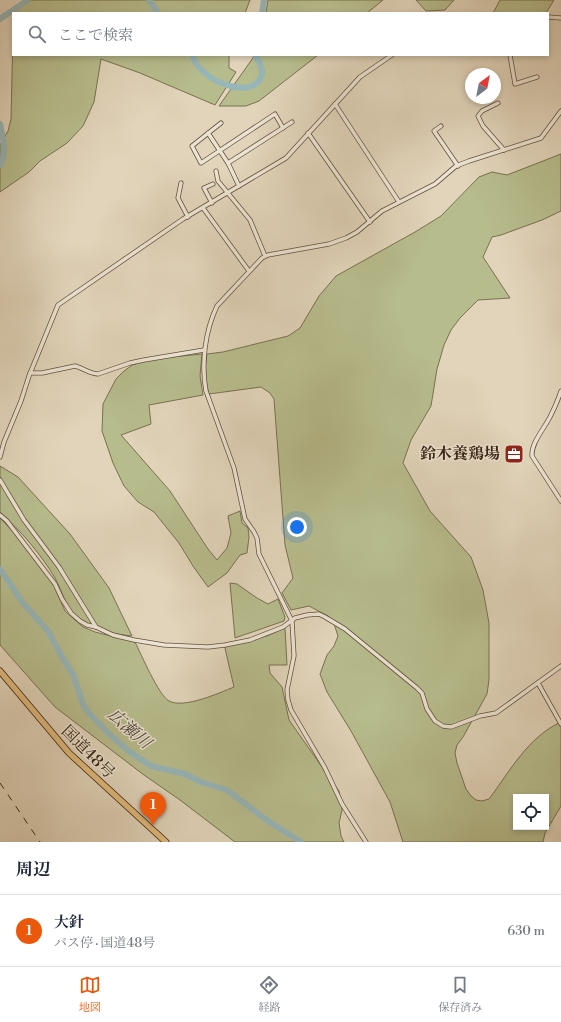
<!DOCTYPE html>
<html lang="ja">
<meta charset="utf-8">
<style>
:root{--surface:#fff;--page:#f2f2f3;--text:#1f2937;--muted:#747a83;--line:#e0e1e3;--accent:#ea580c}
body{margin:0;font-family:"Libre Bodoni","Noto Serif JP",serif;background:var(--page);color:var(--text)}
.controls{position:absolute;right:12px;bottom:12px;display:grid;overflow:hidden;border-radius:0px;box-shadow:0 2px 6px #0003}
.controls button{width:36px;height:36px;display:grid;place-items:center;padding:0;border:0;border-bottom:1px solid var(--line);background:var(--surface);color:var(--text);font:20px sans-serif}
.compass{position:absolute;left:465px;top:68px;width:36px;height:36px;border-radius:50%;background:var(--surface);box-shadow:0 2px 6px #0003;rotate:32deg}
.you{position:absolute;left:297px;top:527px;width:14px;height:14px;margin:-10px;border:3px solid #fff;border-radius:50%;background:#1a73e8;box-shadow:0 0 0 6px #1a73e833}
.badge{display:grid;place-items:center;width:26px;height:26px;border-radius:50%;background:var(--accent);color:#fff;font-size:13px;font-weight:700}
.pin{position:absolute;translate:-50% -33px;filter:drop-shadow(0 1px 2px #0008)}
.pin::after{content:'';position:absolute;top:21px;width:14px;height:12px;background:inherit;clip-path:polygon(0 0,100% 0,50% 100%)}
.list{margin:0;padding:0;list-style:none}
h2{display:flex;justify-content:space-between;align-items:center;height:52px;margin:0;padding:0 16px;font-size:17px}
h2 small{font-size:13px;font-weight:400;color:var(--muted)}
.list li{display:grid;grid-template-columns:26px 1fr auto;gap:12px;align-items:center;box-sizing:border-box;height:72px;padding:0 16px;border-top:1px solid var(--line)}
.list b{display:block;font-size:15px;white-space:nowrap}
.list p{margin:0;font-size:13px;white-space:nowrap;color:var(--muted)}
.list em{font-size:13px;font-style:normal;color:var(--muted)}
.icon{flex:none;width:22px;height:22px;fill:none;stroke:currentColor;stroke-width:2;stroke-linecap:round;stroke-linejoin:round}
.map{position:relative;flex:none;width:561px;height:842px;overflow:hidden}
.search{position:absolute;background:var(--surface);box-shadow:0 2px 6px #0003;left:12px;right:12px;top:12px;height:44px;display:flex;align-items:center;gap:10px;box-sizing:border-box;padding:0 14px;border-radius:0px;color:var(--muted);font-size:15px}
.sheet{height:124px;background:var(--surface)}
nav{display:flex;justify-content:space-around;align-items:center;box-sizing:border-box;height:56px;border-top:1px solid var(--line);background:var(--surface);font-size:11px;color:var(--muted)}
nav a{display:grid;justify-items:center;gap:2px}
nav .on{color:var(--accent)}
.map>svg:first-child{display:block}
.green{fill:#b7bc8d;stroke:#787150;fill-rule:evenodd}
.lines{fill:none;stroke-linecap:round;stroke-linejoin:round}
.river{stroke:#97b6b8;stroke-width:6}
.minor-casing{stroke:#62523e;stroke-width:5}
.highway-casing{stroke:#382614;stroke-width:7}
.minor{stroke:#ece3d2;stroke-width:3.5}
.highway{stroke:#e0ba7d;stroke-width:5.5}
.rail{stroke:#382614;stroke-width:1;stroke-dasharray:7 7;stroke-linecap:butt}
.labels{text-anchor:middle;dominant-baseline:central;stroke-width:3;stroke-linejoin:round;paint-order:stroke}
.poi-label{font-size:16px;font-weight:bold;fill:#382614;stroke:#ece3d2;text-anchor:end}
.street-label{font-size:16px;fill:#382614;stroke:#ece3d2}
.water-label{font-size:17px;font-style:italic;fill:#504a3d;stroke:#ece3d2}
</style>
<div class="map">
<svg width="561" height="842" viewBox="0 0 561 842">
<rect width="100%" height="100%" fill="#e1d4ba"/>
<filter id="stains"><feTurbulence type="fractalNoise" baseFrequency=".005" numOctaves="4"/><feColorMatrix values="0 0 0 0 .2 0 0 0 0 .09 0 0 0 0 .02 0 0 0 .5 -.17"/></filter>
<radialGradient id="worn" r=".72"><stop offset=".6" stop-color="#630" stop-opacity="0"/><stop offset="1" stop-color="#630" stop-opacity=".3"/></radialGradient>
<g class="green">
<path d="M23 0H250L245 13H15V9Z"/>
<path d="M268 0H383L367 13H266Z"/>
<path d="M416 0H454L445 10 426 11Z"/>
<path d="M500 0H554L546 13H493Z"/>
<path d="M13 31V55H229V68L236 72 215 105 140 73 101 59 94 102 83 126 67 143 40 161 29 172 0 192V145L8 131 11 119Z"/>
<path d="M255 55H318L259 101 246 106H219Z"/>
<path d="M561 154V211L542 220 501 235 492 237 483 257 510 298 478 300 460 318 451 330 444 345 437 369 431 406 411 440 403 463 430 511 471 557 483 590 489 623V680L487 694 463 737 457 745 455 753 457 763 466 789 471 796 476 800 482 801 489 799C510 771 528 737 561 722V806L545 833 543 842H403L390 802 351 731 327 692 320 674 327 655 334 646 338 636 334 624 328 616 309 606 291 610 282 593 293 578 285 545 274 399 270 393 261 387 209 394 204 375 207 354 223 352 288 336 300 328 319 296 336 276 415 232 441 216 479 177 492 172 507 175ZM516 797H546V827H516Z"/>
<path d="M202 354 200 376 203 395 149 405 151 424 121 435 170 491 208 549 217 560 227 548 231 533 228 516 240 511 242 523 248 528 249 537 247 553 240 555 227 573 208 587 193 566 179 543 154 512 138 502 124 486 113 463 102 431 103 404 116 379 123 372 132 365 152 359Z"/>
<path d="M0 466 18 477 70 534 109 588 132 636C115 634 93 631 80 620 66 609 63 593 55 578 43 557 19 528 0 513Z"/>
<path d="M0 518 29 548 53 584 65 611 75 620 83 627 95 632 135 642C141 654 159 696 169 701 184 709 219 693 234 687L224 644 267 636 285 628 287 665H269L270 673 282 687 289 720 339 791 342 810 339 823 341 836 344 842H235L180 800 144 775 55 707 0 645Z"/>
<path d="M230 583 237 584 257 598 268 604 278 599 285 617 284 621 235 638Z"/>
</g>
<g class="lines">
<g class="river">
<path d="M149 0 158 13"/>
<path d="M262 13 264 0"/>
<path d="M0 19 28 0"/>
<path d="M192 55C194 62 199 68 204 72 215 83 245 95 258 82 260 79 263 76 262 72 262 65 258 60 255 55"/>
<path d="M0 124C3 137 7 153 0 165"/>
<path d="M0 569 23 603 48 631 62 657 73 674 83 704 88 712 109 734 130 752 151 766 185 774 201 782 227 790 268 821 301 842"/>
</g>
<g class="minor-casing">
<g id="minor">
<path d="M548 17 561 18"/>
<path d="M510 55 515 84 537 77"/>
<path d="M498 103 482 111 478 116 483 126 504 150"/>
<path d="M335 104 399 202"/>
<path d="M221 123 192 146 201 163 275 114 283 128"/>
<path d="M441 126 434 131 458 166"/>
<path d="M208 133 228 163 239 186"/>
<path d="M308 133 370 222"/>
<path d="M228 163 292 122"/>
<path d="M216 171 218 181 250 220 265 256"/>
<path d="M181 183 178 198 188 217"/>
<path d="M212 203 204 188 213 184"/>
<path d="M203 208 249 271"/>
<path d="M30 373H42L75 366C83 368 90 374 98 374L130 363 144 360 204 350"/>
<path d="M561 391C558 400 554 409 550 417 544 429 531 443 532 456L561 501"/>
<path d="M0 457 4 442 21 401 29 376 58 305 183 219 286 158 360 77 392 55"/>
<path d="M0 480 24 520 59 567 96 627"/>
<path d="M0 515 7 521 55 584 62 599 71 613 80 621 87 625 96 627 113 635 134 640 164 645 208 647 225 645 250 640 283 627 295 618 307 615 319 614 325 617 345 629 417 688 422 693 427 709 435 721 443 726 451 727 480 716 496 713 561 666"/>
<path d="M538 683 561 724"/>
<path d="M366 842 342 804 325 768 291 710 288 700 287 690 294 656 292 621 259 554 257 538 254 532 245 519 234 468 206 391C201 364 205 331 217 306L262 258 268 255 329 244 346 238 357 232 382 211 435 184 456 166 469 161 541 138 561 111"/>
</g>
</g>
<g class="highway-casing">
<path id="highway" d="M0 671 69 753 166 842"/>
</g>
<use href="#minor" class="minor"/>
<use href="#highway" class="highway"/>
<path class="rail" d="M0 783 40 842"/>
</g>
<defs>
<g id="office-square" transform="scale(1)"><rect x="-9" y="-9" width="18" height="18" rx="4" fill="#8f2418" stroke="#ece3d2"/><path d="M-6-3h4V-5.5h4V-3h4V5H-6ZM-1-4.5V-3h2v-1.5ZM-6 0V1H6V0Z" fill="#fff"/></g>
</defs>
<g fill-rule="evenodd">
<use href="#office-square" x="514" y="454"/>
</g>
<g class="labels">
<g class="poi-label">
<text x="500" y="454">鈴木養鶏場</text>
</g>
<g class="street-label">
<text transform="translate(88 752) rotate(45)">国道48号</text>
</g>
<g class="water-label">
<text transform="translate(129 729) rotate(41)">広瀬川</text>
</g>
</g>
<rect width="100%" height="100%" filter="url(#stains)"/>
<rect width="100%" height="100%" fill="url(#worn)"/>
</svg>
<div class="controls">
<button><svg class="icon" aria-label="locate" viewBox="0 0 24 24"><circle cx="12" cy="12" r="6"/><path d="M12 2v4M12 18v4M2 12h4M18 12h4"/></svg></button>
</div>
<svg class="compass" viewBox="-18 -18 36 36"><path d="M0-13l5 13h-10z" fill="#e53935"/><path d="M0 13l5-13h-10z" fill="#747a83"/></svg>
<div class="you"></div>
<div class="pin badge" style="left:153px;top:825px">1</div>
<div class="search"><svg class="icon" aria-label="search" viewBox="0 0 24 24"><circle cx="10" cy="10" r="6"/><path d="M15 15l6 6"/></svg>ここで検索</div>
</div>
<section class="sheet">
<h2>周辺<small></small></h2>
<ul class="list">
<li><span class="badge">1</span><div><b>大針</b><p>バス停 · 国道48号</p></div><em>630 m</em></li>
</ul>
</section>
<nav>
<a class="on"><svg class="icon" aria-label="map" viewBox="0 0 24 24"><path d="M3 6l6-2 6 2 6-2v14l-6 2-6-2-6 2zM9 4v14M15 6v14"/></svg>地図</a>
<a><svg class="icon" aria-label="directions" viewBox="0 0 24 24"><path d="M12 3l9 9-9 9-9-9zM9 14v-3h6M13 9l2 2-2 2"/></svg>経路</a>
<a><svg class="icon" aria-label="saved" viewBox="0 0 24 24"><path d="M7 4h10v16l-5-4-5 4z"/></svg>保存済み</a>
</nav>
